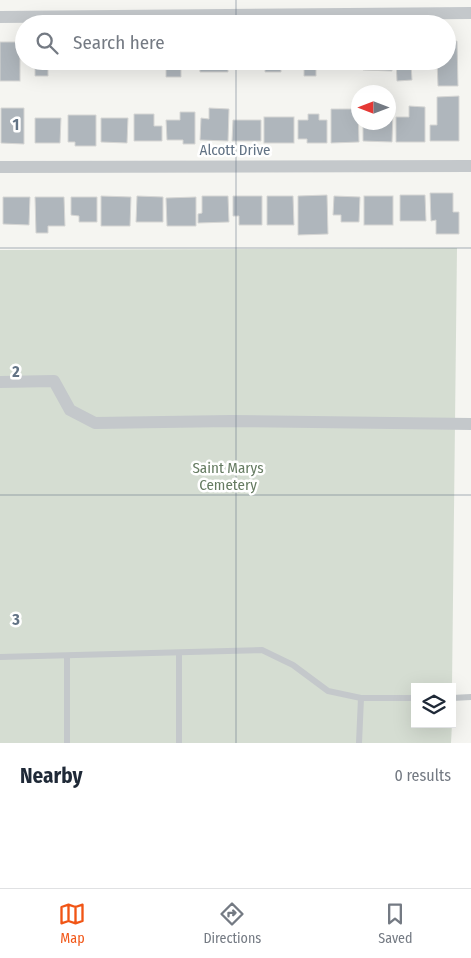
<!DOCTYPE html>
<style>
:root{--surface:#fff;--page:#f2f2f3;--text:#1f2937;--muted:#747a83;--line:#e0e1e3;--accent:#f15515}
body{margin:0;font-family:"Fira Sans Condensed",sans-serif;background:var(--page);color:var(--text)}
.controls{position:absolute;right:15px;bottom:15px;display:grid;overflow:hidden;border-radius:0px;box-shadow:0 5px 20px #0002}
.controls button{width:45px;height:45px;display:grid;place-items:center;padding:0;border:0;border-bottom:1px solid var(--line);background:var(--surface);color:var(--text);font:25px sans-serif}
.compass{position:absolute;left:351px;top:85px;width:45px;height:45px;border-radius:50%;background:var(--surface);box-shadow:0 5px 20px #0002;rotate:270deg}
.list{margin:0;padding:0;list-style:none}
h2{display:flex;justify-content:space-between;align-items:center;height:65px;margin:0;padding:0 20px;font-size:21px}
h2 small{font-size:16px;font-weight:400;color:var(--muted)}
.icon{flex:none;width:28px;height:28px;fill:none;stroke:currentColor;stroke-width:2;stroke-linecap:round;stroke-linejoin:round}
.map{position:relative;flex:none;width:471px;height:743px;overflow:hidden}
.search{position:absolute;background:var(--surface);box-shadow:0 5px 20px #0002;left:15px;right:15px;top:15px;height:55px;display:flex;align-items:center;gap:12px;box-sizing:border-box;padding:0 18px;border-radius:28px;color:var(--muted);font-size:19px}
.sheet{height:145px;background:var(--surface)}
nav{display:flex;justify-content:space-around;align-items:center;box-sizing:border-box;height:70px;border-top:1px solid var(--line);background:var(--surface);font-size:14px;color:var(--muted)}
nav a{display:grid;justify-items:center;gap:2px}
nav .on{color:var(--accent)}
.map>svg:first-child{display:block}
.green{fill:#d5ddd2}
.building{fill:#afb6bc;stroke:#d6d6d4}
.lines{fill:none;stroke-linecap:round;stroke-linejoin:round}
.lane{stroke:#c4c8cb;stroke-width:6}
.street{stroke:#c4c8cb;stroke-width:12}
.grid{fill:none;stroke:#627385;stroke-width:1;stroke-opacity:0.55}
.labels{text-anchor:middle;dominant-baseline:central;stroke-width:5;stroke-linejoin:round;paint-order:stroke}
.street-label{font-size:15px;fill:#627385;stroke:#fff}
.park-label{font-size:15px;fill:#657b61;stroke:#fff}
.grid-label{font-size:16px;text-anchor:middle;font-weight:bold;fill:#627385;stroke:#fff;stroke-width:5;stroke-linejoin:round;paint-order:stroke}
</style>
<div class="map">
<svg width="471" height="743" viewBox="0 0 471 743">
<rect width="100%" height="100%" fill="#f5f5f1"/>
<path class="green" d="M457 248 452 687H415V724H452L451 743H0V250Z"/>
<g class="building">
<path d="M457 41 458 86H438L437 61H447V42Z"/>
<rect x="0" y="42" width="20" height="39"/>
<path d="M35 61H64V68H48V76H35Z"/>
<rect x="68" y="61" width="29" height="4"/>
<path d="M101 61H130V67L101 68Z"/>
<path d="M134 61H163V65L134 66Z"/>
<path d="M166 61H195V68L181 67V77H166Z"/>
<path d="M199 61H228V72H200Z"/>
<path d="M231 61H260V67L231 66Z"/>
<path d="M265 61H294L293 65H281V72H265Z"/>
<path d="M297 61H327V67H316V76H304V67H297Z"/>
<rect x="330" y="61" width="29" height="3"/>
<path d="M363 61H392V71L363 70Z"/>
<path d="M396 61H425V64H411L412 80 397 81Z"/>
<path d="M459 96V141H430V125H437V97Z"/>
<path d="M409 106 425 107V142H396V117H409Z"/>
<path d="M1 108H24V144L1 143Z"/>
<path d="M209 108 229 109 228 141 200 140 201 118 209 119Z"/>
<path d="M331 109H358L359 142 331 143Z"/>
<path d="M388 109H393L392 142 363 141V122H388Z"/>
<path d="M180 112H195V144H183V140H167L166 120H180Z"/>
<path d="M134 114H154V126H162V141H134Z"/>
<path d="M308 114H319V120H327V143H307V139H298V120H308Z"/>
<path d="M68 115H96V146H75V142H68Z"/>
<rect x="264" y="117" width="30" height="26"/>
<path d="M35 118H61L60 143H35Z"/>
<path d="M101 118H128L127 143 101 142Z"/>
<path d="M233 120H261V141H232Z"/>
<path d="M430 193H453V212H459V234H436V220L431 221Z"/>
<path d="M327 195 328 234 298 235V196Z"/>
<path d="M400 195H425L426 221H400Z"/>
<path d="M101 196 131 197 130 226H101Z"/>
<path d="M137 196 163 197V222H136Z"/>
<path d="M202 196H228L229 222 198 223V214L202 213Z"/>
<path d="M233 196H262V225H239V216H233Z"/>
<path d="M267 196H293L294 225H267Z"/>
<path d="M334 196 360 197 359 222H341V215H333Z"/>
<rect x="364" y="196" width="29" height="29"/>
<path d="M3 197H30L29 225 3 224Z"/>
<path d="M35 197H64L65 226H48V233H36Z"/>
<path d="M71 197H97V222H79V216L71 215Z"/>
<path d="M196 197V226H167L166 198Z"/>
</g>
<g class="lines">
<g class="lane">
<path d="M67 656V743"/>
<path d="M0 657 262 650 293 665 328 691 361 698H415"/>
<path d="M452 698 471 697"/>
<path d="M179 743V653"/>
<path d="M359 743 361 698"/>
</g>
<g class="street">
<path d="M0 17 471 13"/>
<path d="M0 167 471 166"/>
<path d="M0 382 54 381 70 410 95 423 231 421 471 424"/>
</g>
</g>
<path class="grid" d="M236 0V24M236 61V743M0 248H471M0 495H471"/>
<g class="labels">
<g class="street-label">
<text x="235" y="150">Alcott Drive</text>
</g>
<g class="park-label">
<text x="228" y="468">Saint Marys<tspan x="228" dy="17">Cemetery</tspan></text>
</g>
</g>
<g class="grid-label">
<text x="16" y="130">1</text>
<text x="16" y="377">2</text>
<text x="16" y="625">3</text>
</g>
</svg>
<div class="controls">
<button><svg class="icon" aria-label="layers" viewBox="0 0 24 24"><path d="M12 4l9 5-9 5-9-5zM3 14l9 5 9-5"/></svg></button>
</div>
<svg class="compass" viewBox="-18 -18 36 36"><path d="M0-13l5 13h-10z" fill="#e53935"/><path d="M0 13l5-13h-10z" fill="#747a83"/></svg>
<div class="search"><svg class="icon" aria-label="search" viewBox="0 0 24 24"><circle cx="10" cy="10" r="6"/><path d="M15 15l6 6"/></svg>Search here</div>
</div>
<section class="sheet">
<h2>Nearby<small>0 results</small></h2>
<ul class="list">
</ul>
</section>
<nav>
<a class="on"><svg class="icon" aria-label="map" viewBox="0 0 24 24"><path d="M3 6l6-2 6 2 6-2v14l-6 2-6-2-6 2zM9 4v14M15 6v14"/></svg>Map</a>
<a><svg class="icon" aria-label="directions" viewBox="0 0 24 24"><path d="M12 3l9 9-9 9-9-9zM9 14v-3h6M13 9l2 2-2 2"/></svg>Directions</a>
<a><svg class="icon" aria-label="saved" viewBox="0 0 24 24"><path d="M7 4h10v16l-5-4-5 4z"/></svg>Saved</a>
</nav>
